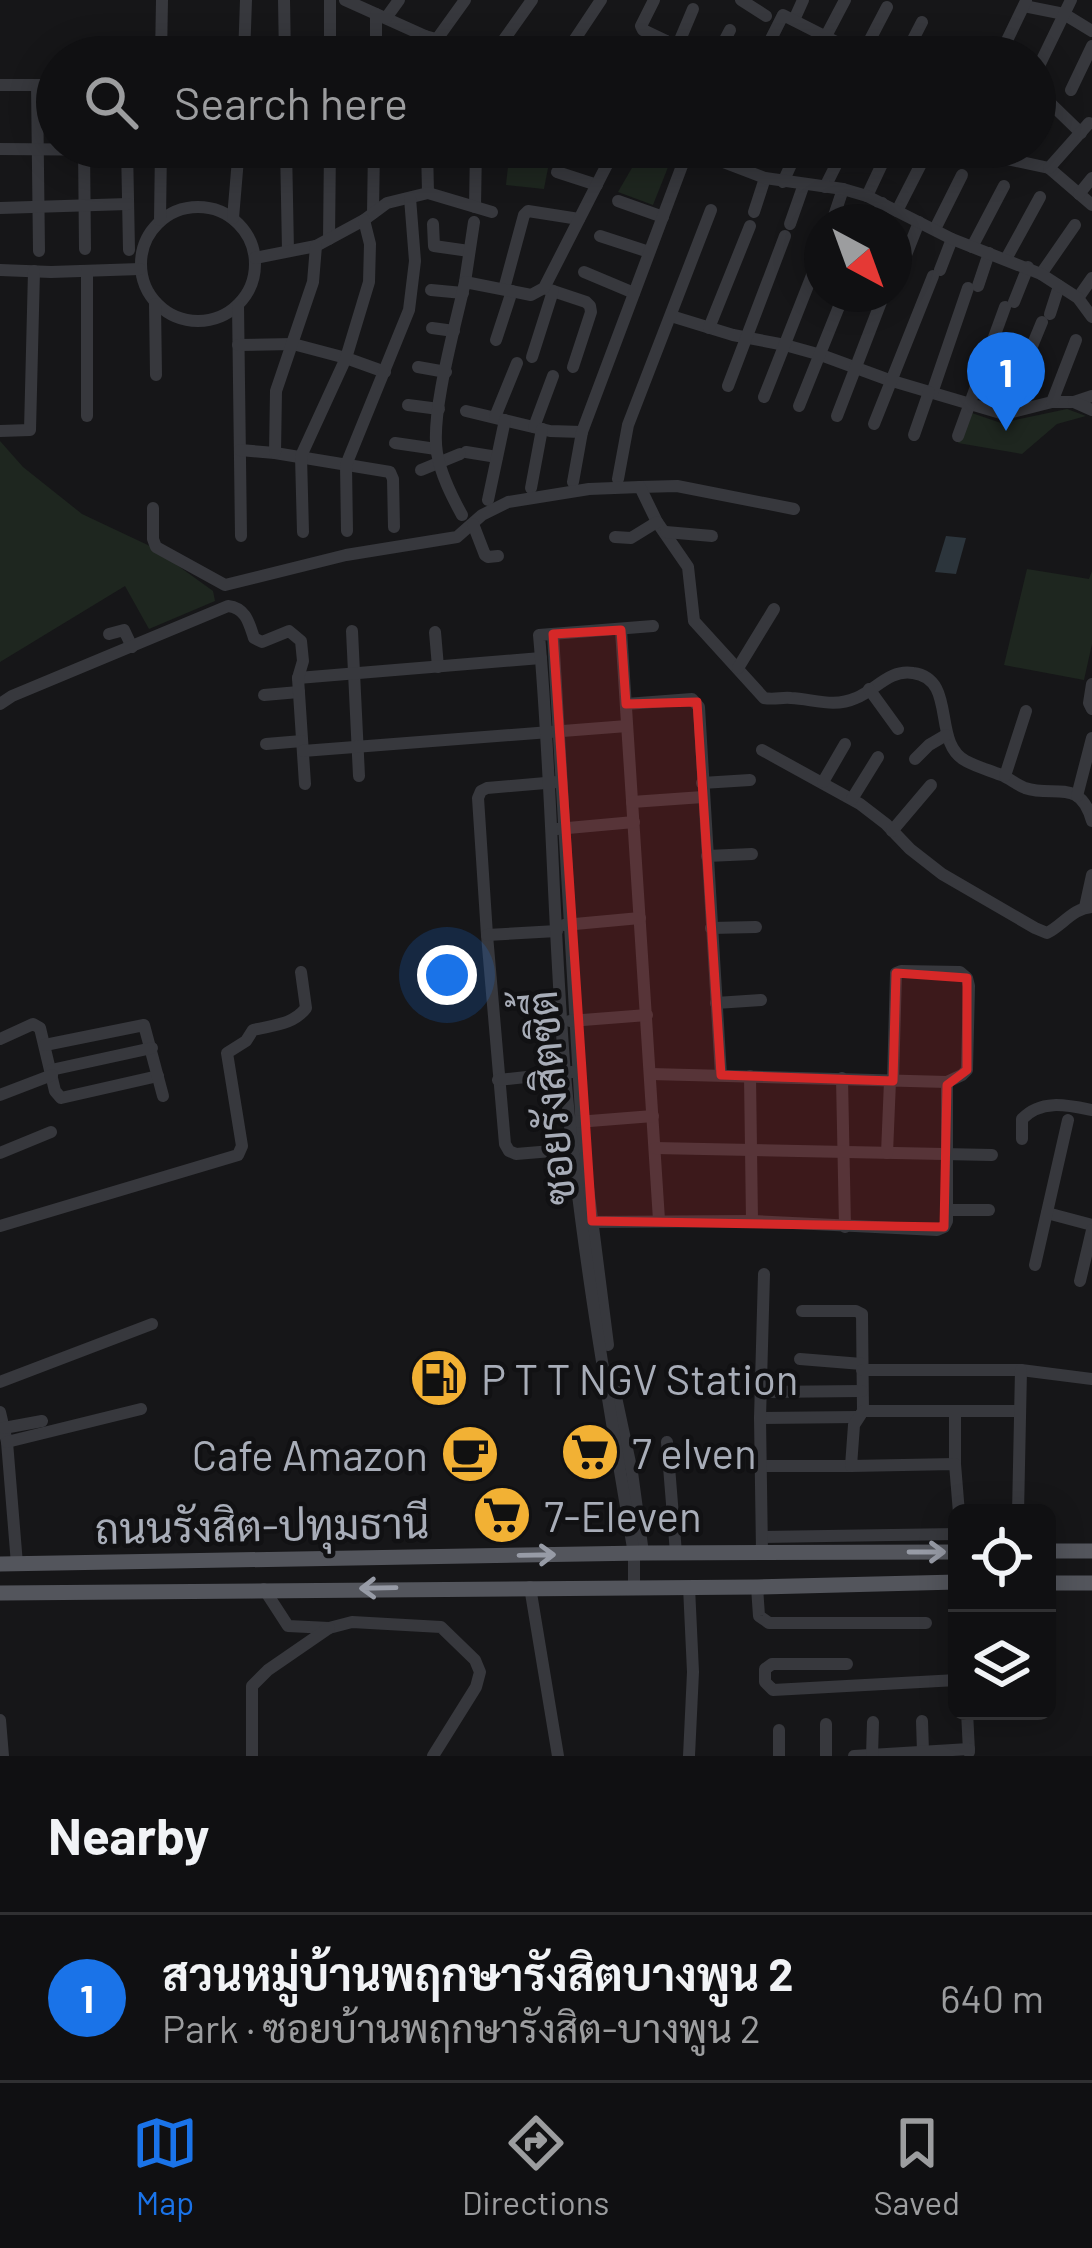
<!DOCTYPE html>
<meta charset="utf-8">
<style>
:root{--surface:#101012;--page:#19191b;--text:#f1f3f6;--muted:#9c9d9f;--line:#303032;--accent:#1a73e8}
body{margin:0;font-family:Barlow,Sarabun,sans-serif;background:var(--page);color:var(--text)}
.controls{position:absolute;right:36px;bottom:36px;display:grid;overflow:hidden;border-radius:18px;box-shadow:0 6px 30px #0003}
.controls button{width:108px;height:108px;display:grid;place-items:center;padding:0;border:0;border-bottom:3px solid var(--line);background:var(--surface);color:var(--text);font:60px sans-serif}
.compass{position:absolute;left:804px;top:204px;width:108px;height:108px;border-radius:50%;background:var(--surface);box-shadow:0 6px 30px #0003;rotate:139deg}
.you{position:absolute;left:447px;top:975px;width:42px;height:42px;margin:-30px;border:9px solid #fff;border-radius:50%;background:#1a73e8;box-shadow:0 0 0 18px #1a73e833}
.badge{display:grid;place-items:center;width:78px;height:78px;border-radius:50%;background:var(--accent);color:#fff;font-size:39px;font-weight:700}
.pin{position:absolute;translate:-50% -99px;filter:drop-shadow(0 3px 6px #0008)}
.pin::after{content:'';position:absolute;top:63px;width:42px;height:36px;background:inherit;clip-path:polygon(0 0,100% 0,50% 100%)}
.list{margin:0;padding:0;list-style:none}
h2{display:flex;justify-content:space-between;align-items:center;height:156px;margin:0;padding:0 48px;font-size:51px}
h2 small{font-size:39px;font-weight:400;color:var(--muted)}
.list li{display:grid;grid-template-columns:78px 1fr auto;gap:36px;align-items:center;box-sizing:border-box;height:168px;padding:0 48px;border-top:3px solid var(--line)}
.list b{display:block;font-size:45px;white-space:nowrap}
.list p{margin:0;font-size:39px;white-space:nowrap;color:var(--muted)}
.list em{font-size:39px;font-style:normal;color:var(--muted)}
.icon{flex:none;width:66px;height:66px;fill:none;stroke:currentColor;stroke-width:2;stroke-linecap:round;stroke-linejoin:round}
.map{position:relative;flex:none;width:1092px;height:1756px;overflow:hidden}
.search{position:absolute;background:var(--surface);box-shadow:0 6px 30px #0003;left:36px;right:36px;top:36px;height:132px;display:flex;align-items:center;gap:30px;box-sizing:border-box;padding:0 42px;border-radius:66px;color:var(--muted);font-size:45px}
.sheet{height:324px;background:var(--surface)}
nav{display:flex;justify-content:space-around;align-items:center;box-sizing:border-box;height:168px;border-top:3px solid var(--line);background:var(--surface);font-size:33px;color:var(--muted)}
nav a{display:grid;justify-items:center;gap:6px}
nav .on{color:var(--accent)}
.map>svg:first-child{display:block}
.green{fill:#1e261f}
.water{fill:#2c353c}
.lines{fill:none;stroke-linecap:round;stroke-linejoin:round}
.minor{stroke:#37383d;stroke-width:12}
.major{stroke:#53555c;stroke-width:15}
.oneway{stroke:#979ba6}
.marked{fill:#d62828;fill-opacity:0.2;stroke:#d62828;stroke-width:9;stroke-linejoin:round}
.labels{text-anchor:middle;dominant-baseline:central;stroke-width:9;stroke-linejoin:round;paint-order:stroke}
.street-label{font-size:42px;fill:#a8adb8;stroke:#111113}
.poi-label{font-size:42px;fill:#a8adb8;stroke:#111113;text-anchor:start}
</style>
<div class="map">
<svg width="1092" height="1756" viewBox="0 0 1092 1756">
<rect width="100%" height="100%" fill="#161618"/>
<g class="green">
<path d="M510 147H552L544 189 506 185Z"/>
<path d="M644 147H676L653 205 618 192Z"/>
<path d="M1067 409 1086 416 1057 424 1022 454 958 443 969 412 1001 423Z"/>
<path d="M0 441 23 467 82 514 152 547 213 591 215 601 149 629 125 586 0 662Z"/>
<path d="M1027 569 1089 579 1092 571V644L1084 680 1004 665Z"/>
</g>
<path class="water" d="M946 536 966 538 956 574 935 572Z"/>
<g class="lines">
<g class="minor">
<path d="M284 0 285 57"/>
<path d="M345 0 425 36 500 57"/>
<path d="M654 0 641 26 643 30 666 41"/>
<path d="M741 0 766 16"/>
<path d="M1024 6 1064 14 1092 31"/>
<path d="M386 18 399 0"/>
<path d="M794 20 803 0"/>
<path d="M425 36V57"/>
<path d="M437 39 465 0"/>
<path d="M677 47 693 9"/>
<path d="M493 55 532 0"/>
<path d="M862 55 887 7"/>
<path d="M161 57 162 0"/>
<path d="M244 57 246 0"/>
<path d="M330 57V0"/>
<path d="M376 57V14"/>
<path d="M563 57 601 0"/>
<path d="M658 57 666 41 692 57"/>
<path d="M716 57 730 30"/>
<path d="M762 57 783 15 866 57"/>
<path d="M815 57 845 0"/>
<path d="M904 57 922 22"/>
<path d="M952 57 960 43"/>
<path d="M999 57 1026 1"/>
<path d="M1038 68 1071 0"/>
<path d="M0 85H57"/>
<path d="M37 85 39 251"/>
<path d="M1035 88H1036"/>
<path d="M1071 90 1092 46"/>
<path d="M1047 100 1081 133"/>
<path d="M84 147 85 249"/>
<path d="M127 147 129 250"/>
<path d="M286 147 288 251"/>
<path d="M427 147 428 193"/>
<path d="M951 147 1049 168 1092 205"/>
<path d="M0 149 128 150"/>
<path d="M746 154 750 147"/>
<path d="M1049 168 1089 123"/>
<path d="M557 172 597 185"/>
<path d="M783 182 799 147"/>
<path d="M825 187 845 147"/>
<path d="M1079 194 1092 178"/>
<path d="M867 196 890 147"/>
<path d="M618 201 663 217"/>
<circle cx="198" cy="264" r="57"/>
<path d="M475 207 476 147"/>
<path d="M0 208 128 204"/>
<path d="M897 211 924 158"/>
<path d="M754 212 765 178"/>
<path d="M373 213 374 147"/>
<path d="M233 218 239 147"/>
<path d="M160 220 161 147"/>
<path d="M832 222 843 189"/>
<path d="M875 222 882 203"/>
<path d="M433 224 434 246 469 251"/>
<path d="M790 224 804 184"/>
<path d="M935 229 962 175"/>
<path d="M600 236 649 252"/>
<path d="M329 239 330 147"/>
<path d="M972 247 1004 186"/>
<path d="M255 258 316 246 364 220 387 203 428 193 492 212"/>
<path d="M1006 259 1040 197"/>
<path d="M904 260 919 222"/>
<path d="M0 270 51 272 140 269"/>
<path d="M940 270 952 239"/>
<path d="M584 272 634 293"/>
<path d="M1041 274 1075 225"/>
<path d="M465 282 474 222"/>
<path d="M978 286 989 253"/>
<path d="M544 288 586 302 590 306 591 312 573 367"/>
<path d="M504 289 524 215 528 211 579 219"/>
<path d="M431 290 463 293"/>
<path d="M1078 298 1092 278"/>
<path d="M1014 302 1028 267"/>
<path d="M155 304 156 375"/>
<path d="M238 305 241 536"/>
<path d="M1050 314 1059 286"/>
<path d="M671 316 733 335 785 345 821 355 889 380 1004 414 1052 402H1074L1092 396"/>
<path d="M432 328 454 331"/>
<path d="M709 328 750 226"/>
<path d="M496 340 512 291"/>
<path d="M238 345 293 344 346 358 385 372"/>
<path d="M532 357 553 291"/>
<path d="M418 367 446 372"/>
<path d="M728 386 785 236"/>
<path d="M932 393 968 288"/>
<path d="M764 397 822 250"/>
<path d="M1052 402 1076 340"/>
<path d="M1074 402 1092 410"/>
<path d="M408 405 439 409"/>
<path d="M799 406 844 294"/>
<path d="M466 411 550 431 582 432"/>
<path d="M1004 414 1042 322"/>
<path d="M87 416V271"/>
<path d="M837 416 884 294"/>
<path d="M495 417 517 363"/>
<path d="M874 424 933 276"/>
<path d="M534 427 553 376"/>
<path d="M0 431 30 430 34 271"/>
<path d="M914 435 929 392"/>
<path d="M958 436 1005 307"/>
<path d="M395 443 436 449"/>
<path d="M240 450 275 453 390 472 393 479 394 527"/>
<path d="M466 452 497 457"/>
<path d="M275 453 276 391 313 282 316 246"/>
<path d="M421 470 460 454"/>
<path d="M618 479 628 425 711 210"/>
<path d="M573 482 582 432 683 163 689 156 697 152 765 178 843 189 867 196 952 239 1041 274 1078 298 1092 317"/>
<path d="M640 487 677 486 794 509"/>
<path d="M531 488 542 429"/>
<path d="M488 500 505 420"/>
<path d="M153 508V539L156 547 225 585 346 555 457 537 482 515 508 502 589 489 640 487 657 522 688 567 694 621 764 698C774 700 782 697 791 698 813 699 834 708 856 698 876 690 889 669 913 673 958 679 931 743 966 761 977 767 989 770 1001 775 1009 778 1017 785 1025 788 1054 798 1080 777 1092 821"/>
<path d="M462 515C451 495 441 475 437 453 430 414 456 323 465 282L531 295 544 288 616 147"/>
<path d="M473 524 485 555 488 557 498 556"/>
<path d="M347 531 346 465 409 310 415 261 410 198"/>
<path d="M303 532 301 456 346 358 369 282 370 244 364 220"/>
<path d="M666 532 712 536"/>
<path d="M615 537 631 538 657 522"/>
<path d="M621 630 659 1220"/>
<path d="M352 631 359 776"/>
<path d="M435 632 438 667"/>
<path d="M109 634 124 630 132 647"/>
<path d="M553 634 583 1148 608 1345"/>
<path d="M738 668 774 609"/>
<path d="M298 678 541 658"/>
<path d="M1092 684 1089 703 1092 709"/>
<path d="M869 689 898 729"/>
<path d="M264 695 299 692"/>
<path d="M0 704 12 696 228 606C246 608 249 623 254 638L262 642 289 631 301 641 303 661 298 678 305 784"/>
<path d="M626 704 692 699 699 707 721 1075"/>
<path d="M266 744 302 741"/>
<path d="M762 750 860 804 886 824 910 849 942 874 1035 928 1047 933C1063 925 1073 908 1092 907"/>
<path d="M303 751 627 726"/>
<path d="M915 759 929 745 946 735"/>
<path d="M1005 776 1026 711"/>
<path d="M557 782 487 788 481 791 478 798 487 935 505 1144 509 1151 516 1154 576 1149"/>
<path d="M823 782 845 744"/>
<path d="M702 783 750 780"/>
<path d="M1077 796 1092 738"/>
<path d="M852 799 878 757"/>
<path d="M632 802 703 797"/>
<path d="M557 829 634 822"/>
<path d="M892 831 931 785"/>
<path d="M707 856 752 854"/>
<path d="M1085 907 1092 875"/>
<path d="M564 925 640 918"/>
<path d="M711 928 756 927"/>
<path d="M487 935 557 931"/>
<path d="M716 1003 761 1000"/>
<path d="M570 1021 647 1015"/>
<path d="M0 1039 33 1024 40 1028 55 1091 61 1098 158 1076"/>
<path d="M45 1045 144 1025 163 1096"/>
<path d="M51 1070 152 1048"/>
<path d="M651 1074 947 1082 962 1075 967 1070 969 986 967 978 960 972 901 971 896 973 893 1081"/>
<path d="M750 1076 752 1221"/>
<path d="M842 1078 845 1227"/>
<path d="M498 1080 572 1072"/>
<path d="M0 1095 52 1075"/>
<path d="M577 1122 653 1116"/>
<path d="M1022 1139V1119C1041 1099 1067 1105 1092 1110"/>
<path d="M655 1148 992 1155"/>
<path d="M0 1153 51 1132"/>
<path d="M887 1153 890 1081"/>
<path d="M947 1210H989"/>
<path d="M1047 1213 1092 1225"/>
<path d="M588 1222 752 1221 937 1230 944 1227 947 1221V1082"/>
<path d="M0 1226 238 1155 242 1146 227 1053 246 1041 253 1030C273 1025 293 1025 306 1008L301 972"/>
<path d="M1035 1265 1068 1120"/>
<path d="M1080 1281 1092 1230"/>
<path d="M802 1311H856L862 1314 863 1411"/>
<path d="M800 1359 862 1364"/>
<path d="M862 1370H1021L1092 1379"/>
<path d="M0 1382 152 1324"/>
<path d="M613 1383 632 1472 643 1553"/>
<path d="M761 1392 862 1391"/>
<path d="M0 1412 7 1442 17 1564"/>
<path d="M760 1418 857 1417"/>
<path d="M4 1428 42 1421"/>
<path d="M7 1442 141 1409"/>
<path d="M667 1442 676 1553"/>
<path d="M955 1464V1412"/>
<path d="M761 1466H851"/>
<path d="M959 1513 955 1464 851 1466 854 1425 863 1411H1019"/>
<path d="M1018 1513 1021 1370"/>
<path d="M762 1537 957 1534"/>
<path d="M762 1552 760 1418 764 1274"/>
<path d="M530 1587 558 1756"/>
<path d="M634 1587V1554C607 1394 579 1235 565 1074 553 928 552 781 539 635L653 626"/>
<path d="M689 1587 693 1672 689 1756"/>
<path d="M757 1587 759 1616 769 1623H926"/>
<path d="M264 1589 288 1626 329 1628 352 1622 441 1627 475 1660 480 1672 476 1687 433 1756"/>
<path d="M847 1664H772L765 1669V1682L773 1690 957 1680"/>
<path d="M967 1711 969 1752"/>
<path d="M0 1720 3 1756"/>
<path d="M922 1721 923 1752"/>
<path d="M826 1724V1756"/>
<path d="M252 1756V1686L268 1670 329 1628"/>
<path d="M779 1756V1730"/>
<path d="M854 1756 969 1749"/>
<path d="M872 1756 873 1722"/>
</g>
<g class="major">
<path d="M1047 1551H1092"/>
<path d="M0 1564 643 1553 957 1552"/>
<path d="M1047 1583H1092"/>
<path d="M0 1593 757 1587 957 1582"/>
</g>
</g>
<defs><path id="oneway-shaft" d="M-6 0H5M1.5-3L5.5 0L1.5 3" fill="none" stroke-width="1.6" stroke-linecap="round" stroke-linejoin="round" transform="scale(3)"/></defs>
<g class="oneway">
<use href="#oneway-shaft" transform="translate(927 1552)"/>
<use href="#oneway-shaft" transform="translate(537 1555) rotate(-1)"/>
<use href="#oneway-shaft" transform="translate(378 1588) rotate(179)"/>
</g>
<path class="marked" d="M621 630 626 704 697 702 721 1075 893 1081 896 973 967 978V1070L947 1085 944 1227 592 1221 553 634Z"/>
<defs>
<g id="fuel-disc" transform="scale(3)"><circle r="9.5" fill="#f2b134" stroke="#111113"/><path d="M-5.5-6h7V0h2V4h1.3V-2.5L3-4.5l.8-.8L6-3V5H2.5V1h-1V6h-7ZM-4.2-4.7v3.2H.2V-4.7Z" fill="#111"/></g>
<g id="supermarket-disc" transform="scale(3)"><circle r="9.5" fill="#f2b134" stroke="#111113"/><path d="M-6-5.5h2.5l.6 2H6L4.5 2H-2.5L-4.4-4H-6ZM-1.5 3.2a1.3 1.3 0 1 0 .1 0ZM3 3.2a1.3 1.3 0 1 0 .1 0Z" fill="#111"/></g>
<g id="cafe-disc" transform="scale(3)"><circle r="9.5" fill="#f2b134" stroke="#111113"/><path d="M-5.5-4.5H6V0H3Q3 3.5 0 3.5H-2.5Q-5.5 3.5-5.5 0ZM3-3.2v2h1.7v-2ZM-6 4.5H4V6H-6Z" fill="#111"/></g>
</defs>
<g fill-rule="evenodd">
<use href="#fuel-disc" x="439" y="1378"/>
<use href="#supermarket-disc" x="590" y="1452"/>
<use href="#cafe-disc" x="470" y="1454"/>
<use href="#supermarket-disc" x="502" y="1515"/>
</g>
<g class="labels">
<g class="street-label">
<text transform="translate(549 1098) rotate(-95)">ซอยรังสิตซิตี้</text>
<text transform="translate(262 1524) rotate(-1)">ถนนรังสิต-ปทุมธานี</text>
</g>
<g class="poi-label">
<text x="481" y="1378">P T T NGV Station</text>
<text x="632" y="1452">7 elven</text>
<text x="428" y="1454" text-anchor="end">Cafe Amazon</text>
<text x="544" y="1515">7-Eleven</text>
</g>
</g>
</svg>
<div class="controls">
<button><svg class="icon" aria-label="locate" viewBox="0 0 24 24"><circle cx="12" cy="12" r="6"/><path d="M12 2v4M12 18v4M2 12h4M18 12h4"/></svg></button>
<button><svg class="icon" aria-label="layers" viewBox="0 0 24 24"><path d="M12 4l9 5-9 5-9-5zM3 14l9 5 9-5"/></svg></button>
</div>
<svg class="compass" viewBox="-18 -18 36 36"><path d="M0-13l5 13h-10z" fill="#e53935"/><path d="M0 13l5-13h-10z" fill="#9c9d9f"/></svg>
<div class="you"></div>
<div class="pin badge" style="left:1006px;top:431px">1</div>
<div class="search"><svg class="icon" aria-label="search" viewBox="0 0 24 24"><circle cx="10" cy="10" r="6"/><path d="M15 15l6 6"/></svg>Search here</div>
</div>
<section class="sheet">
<h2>Nearby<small></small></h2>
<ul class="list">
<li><span class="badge">1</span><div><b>สวนหมู่บ้านพฤกษารังสิตบางพูน 2</b><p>Park · ซอยบ้านพฤกษารังสิต-บางพูน 2</p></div><em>640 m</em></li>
</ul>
</section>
<nav>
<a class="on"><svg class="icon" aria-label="map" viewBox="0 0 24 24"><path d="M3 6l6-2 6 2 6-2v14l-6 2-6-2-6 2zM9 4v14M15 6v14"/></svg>Map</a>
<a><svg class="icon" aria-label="directions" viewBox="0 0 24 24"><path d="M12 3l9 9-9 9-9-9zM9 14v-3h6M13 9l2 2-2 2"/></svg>Directions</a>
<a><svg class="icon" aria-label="saved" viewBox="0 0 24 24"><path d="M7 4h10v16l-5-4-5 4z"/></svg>Saved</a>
</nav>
